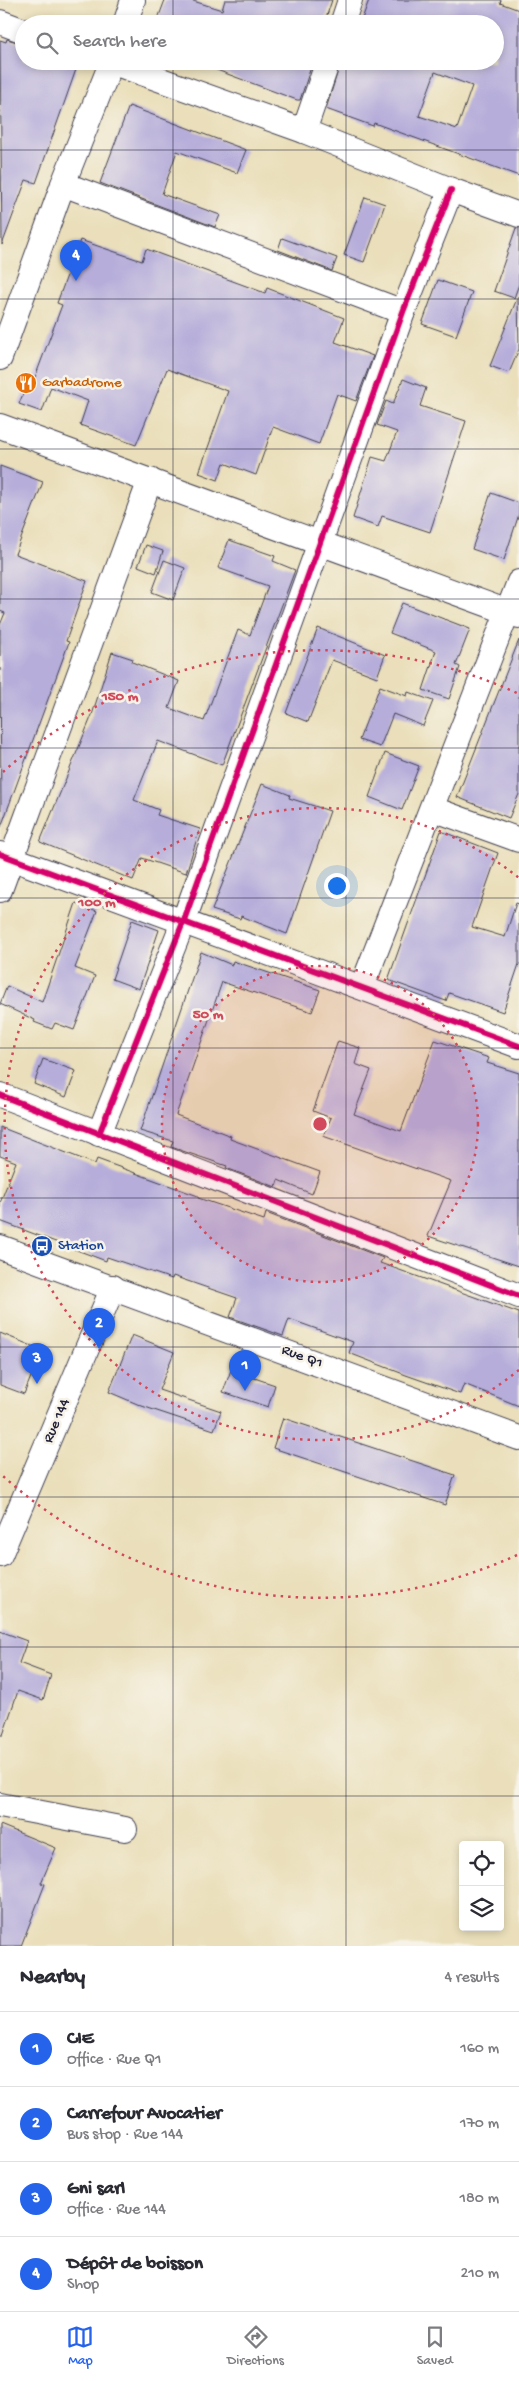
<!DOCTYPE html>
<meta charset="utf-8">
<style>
:root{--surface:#fff;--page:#f7f7f7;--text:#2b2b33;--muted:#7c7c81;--line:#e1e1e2;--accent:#2563eb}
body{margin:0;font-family:"Gochi Hand",sans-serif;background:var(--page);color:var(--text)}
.controls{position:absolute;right:15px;bottom:15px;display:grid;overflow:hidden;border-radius:5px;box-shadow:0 2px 8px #0003}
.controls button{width:45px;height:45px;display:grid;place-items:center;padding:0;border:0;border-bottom:1px solid var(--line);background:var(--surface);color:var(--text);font:25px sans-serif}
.you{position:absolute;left:336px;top:885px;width:18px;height:18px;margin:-12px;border:4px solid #fff;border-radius:50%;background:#1a73e8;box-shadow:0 0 0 8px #1a73e833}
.badge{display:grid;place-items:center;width:32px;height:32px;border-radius:50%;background:var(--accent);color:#fff;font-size:16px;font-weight:700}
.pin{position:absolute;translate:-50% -41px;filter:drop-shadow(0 1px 2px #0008)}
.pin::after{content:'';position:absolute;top:26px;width:18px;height:15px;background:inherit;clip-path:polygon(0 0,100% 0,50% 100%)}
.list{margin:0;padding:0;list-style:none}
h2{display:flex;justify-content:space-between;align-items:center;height:65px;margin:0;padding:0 20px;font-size:21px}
h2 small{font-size:16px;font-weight:400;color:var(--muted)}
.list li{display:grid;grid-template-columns:32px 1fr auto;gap:15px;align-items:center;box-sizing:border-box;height:75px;padding:0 20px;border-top:1px solid var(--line)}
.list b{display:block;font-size:19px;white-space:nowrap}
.list p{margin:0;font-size:16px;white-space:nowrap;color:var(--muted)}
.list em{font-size:16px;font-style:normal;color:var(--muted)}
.icon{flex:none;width:28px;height:28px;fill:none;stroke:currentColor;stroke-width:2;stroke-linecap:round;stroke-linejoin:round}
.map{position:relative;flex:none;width:519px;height:1946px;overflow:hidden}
.search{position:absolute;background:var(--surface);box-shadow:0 2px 8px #0003;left:15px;right:15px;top:15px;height:55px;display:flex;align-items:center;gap:12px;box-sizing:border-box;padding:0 18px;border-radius:28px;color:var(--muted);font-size:19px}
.sheet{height:365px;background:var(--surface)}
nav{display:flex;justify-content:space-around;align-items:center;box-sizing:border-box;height:70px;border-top:1px solid var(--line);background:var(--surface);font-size:14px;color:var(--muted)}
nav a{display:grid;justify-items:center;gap:2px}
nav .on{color:var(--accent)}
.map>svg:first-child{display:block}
.building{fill:#b6adda;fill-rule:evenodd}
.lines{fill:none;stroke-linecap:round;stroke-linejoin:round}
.minor-casing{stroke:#403e4e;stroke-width:26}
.minor{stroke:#fff;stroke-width:24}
.cycleway-casing{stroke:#f7f3e8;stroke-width:9}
.cycleway{stroke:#d6006c;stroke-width:6}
.grid{fill:none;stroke:#22223b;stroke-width:1;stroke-opacity:0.55}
.ring{fill:none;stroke:#d1495b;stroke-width:2.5;stroke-dasharray:2.5 5}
.labels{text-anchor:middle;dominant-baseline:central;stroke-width:5;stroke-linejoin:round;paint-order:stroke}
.food-label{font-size:15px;fill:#c56008;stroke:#f7f3e8;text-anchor:start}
.transit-label{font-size:15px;fill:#164399;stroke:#f7f3e8;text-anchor:start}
.street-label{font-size:15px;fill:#22223b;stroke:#f7f3e8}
.centre{fill:#d1495b;stroke:#f7f3e8;stroke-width:2.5}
.ring-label{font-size:15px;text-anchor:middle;font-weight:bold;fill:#d1495b;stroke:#f7f3e8;stroke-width:5;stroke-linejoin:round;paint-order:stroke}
</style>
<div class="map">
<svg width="519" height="1946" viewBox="0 0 519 1946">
<rect width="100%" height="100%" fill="#f7f3e8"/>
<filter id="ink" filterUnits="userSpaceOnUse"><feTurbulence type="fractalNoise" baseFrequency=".02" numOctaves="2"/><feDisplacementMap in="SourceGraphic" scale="10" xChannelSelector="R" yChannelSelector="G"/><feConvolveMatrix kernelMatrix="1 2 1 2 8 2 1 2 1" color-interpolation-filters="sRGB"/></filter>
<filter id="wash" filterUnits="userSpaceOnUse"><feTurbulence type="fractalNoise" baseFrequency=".0096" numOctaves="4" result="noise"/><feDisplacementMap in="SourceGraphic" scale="20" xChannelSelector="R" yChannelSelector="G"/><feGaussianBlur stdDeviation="1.12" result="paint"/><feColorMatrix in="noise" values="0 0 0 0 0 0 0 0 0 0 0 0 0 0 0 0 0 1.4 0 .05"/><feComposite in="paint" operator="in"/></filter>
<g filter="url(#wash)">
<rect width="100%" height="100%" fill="#eadfba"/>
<g id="blocks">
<g class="building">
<path d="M165 0H190L222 10 225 0H332L324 24H156Z"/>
<path d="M369 0H501L500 3 519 10V176L374 123 373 126 326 109 341 61H495V24H374L362 19ZM435 72 472 86 457 129 419 116Z"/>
<path d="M7 39 24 44V61H79L36 183 26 180 2 245 0 40 6 42Z"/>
<path d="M198 61H313L300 100H297L198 63Z"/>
<path d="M129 106 246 150 237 173 177 151 162 194 220 215 215 227 100 183Z"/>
<path d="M365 197 385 204 364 262 344 255Z"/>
<path d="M516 228H519V284L514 298 494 291Z"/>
<path d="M282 238 337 258 332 271 278 250Z"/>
<path d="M80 240 142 261 146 249 265 293 267 288 344 318 335 342 373 356 356 401 337 394 319 444 273 427 256 475 224 463 218 480 199 473 228 391 167 369 136 445 80 425 88 401 51 387 42 412 19 404 26 386 31 388 62 305 57 303Z"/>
<path d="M438 280 472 292 456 336 422 324Z"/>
<path d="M518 296 519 349 509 373 490 366Z"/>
<path d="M403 379 426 388 420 406 466 421 430 532 382 516 378 527 353 518 372 457 386 461 397 432 377 425 386 401 393 404Z"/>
<path d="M0 466 43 482 15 554 87 581 66 641 69 642 1 827 0 625 5 613 0 611Z"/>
<path d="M491 493 519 503V514L504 560 472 549Z"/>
<path d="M229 540 275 556 273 561 295 570 222 765 158 741 134 800 159 810 157 815 200 829 186 873 142 858 133 880 40 842 92 715 112 652 133 659 132 662 179 681 169 708 204 721 238 630 250 635 268 586 218 568Z"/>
<path d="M146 545 163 551 156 573 138 566Z"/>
<path d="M164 560 185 568 173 600 152 592Z"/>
<path d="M402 603 470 629 456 665 460 667 449 699 423 690 436 651 390 633Z"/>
<path d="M318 628 385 655 377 677 332 660 308 722 286 713Z"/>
<path d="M519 640V794L509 818 457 797Z"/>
<path d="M380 686 407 696 408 692 433 701 423 726 393 714 380 747 359 740Z"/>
<path d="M385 753 419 766 402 810 369 797Z"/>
<path d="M262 784 290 795 289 798 330 811 287 934 241 916 240 919 212 910Z"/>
<path d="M441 831 498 853 472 927 505 937 516 903 519 904V964L503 1012 449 993 446 1001 388 980Z"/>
<path d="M76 903 97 911 75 968 95 976 74 1030 55 1023 52 1029 34 1022 35 1020 0 1004 7 986 42 1002Z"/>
<path d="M132 920 159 930 139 989 112 979Z"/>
<path d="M201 952 232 965 233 961 320 990 312 1012 222 982 176 1115 231 1136 230 1139 320 1172 312 1194 278 1180 276 1187 226 1168 227 1166 171 1147 173 1141 140 1131Z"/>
<path d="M435 1040 489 1058 487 1063 519 1073V1266L428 1236 451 1181 323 1136 331 1118 313 1111 338 1041 360 1048 355 1064 371 1070 354 1114 401 1131Z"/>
<path d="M43 1059 76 1071 66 1097 34 1084Z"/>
<path d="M0 1127 95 1164 97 1159 198 1196V1198L264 1220 266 1213 383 1258 380 1263 519 1313V1406L464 1384 460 1394 406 1375 349 1353 353 1342 289 1319 283 1336 230 1317 237 1298 173 1276 172 1279 107 1257 106 1261 0 1221V1203L16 1162 0 1156Z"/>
<path d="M0 1333 42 1350 24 1394 0 1385Z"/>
<path d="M132 1335 174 1352 159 1390 221 1411 214 1430 142 1406 109 1392Z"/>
<path d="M231 1370 275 1385 268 1407 223 1392Z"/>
<path d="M283 1418 455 1475 445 1505 273 1448Z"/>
<path d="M0 1631 27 1641 19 1663 51 1675 43 1700 18 1691 3 1735H0Z"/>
<path d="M0 1825 56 1848 41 1883 45 1884 21 1946H0Z"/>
</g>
</g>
</g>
<g filter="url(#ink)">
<use href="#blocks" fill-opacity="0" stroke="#403e4e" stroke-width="1"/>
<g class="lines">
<g class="minor-casing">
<g id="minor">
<path d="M0 22 24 31"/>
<path d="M125 24 133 0"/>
<path d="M342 24 350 0"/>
<path d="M108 61 304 131 451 190 519 215"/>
<path d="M304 131 328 61"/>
<path d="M63 184 403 312"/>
<path d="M0 358 63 184 112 61"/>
<path d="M0 426 519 616"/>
<path d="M433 809 519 840"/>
<path d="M0 854 519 1046"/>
<path d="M0 890 150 480"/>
<path d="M362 987 519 582"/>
<path d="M0 1095 519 1296"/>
<path d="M99 1134 184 920 403 312 451 190"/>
<path d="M0 1247 519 1438"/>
<path d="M0 1555 113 1287"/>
<path d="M0 1805 125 1829"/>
</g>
</g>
<use href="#minor" class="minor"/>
<g class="cycleway-casing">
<g id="cycleway">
<path d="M0 854 519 1046"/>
<path d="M0 1095 519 1296"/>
<path d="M99 1134 184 920 403 312 451 190"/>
</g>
</g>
<use href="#cycleway" class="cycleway"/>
</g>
</g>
<path class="grid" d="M173 0V24M346 0V24M173 61V1946M346 61V1946M0 150H519M0 299H519M0 449H519M0 599H519M0 748H519M0 898H519M0 1048H519M0 1198H519M0 1347H519M0 1497H519M0 1647H519M0 1796H519"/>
<circle cx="320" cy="1124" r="158" fill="#d1495b" fill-opacity=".12"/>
<g class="ring">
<circle cx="320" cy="1124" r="158"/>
<path d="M519 1370A316 316 0 1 1 519 878"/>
<path d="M517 1555A474 474 0 0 1 3 1476M3 772A474 474 0 0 1 517 693"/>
</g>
<defs>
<g id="restaurant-disc" transform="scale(1.125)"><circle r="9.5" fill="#e8710a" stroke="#f7f3e8"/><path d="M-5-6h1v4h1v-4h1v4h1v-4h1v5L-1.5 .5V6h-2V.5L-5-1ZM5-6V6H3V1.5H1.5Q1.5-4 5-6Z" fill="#fff"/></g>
<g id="bus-disc" transform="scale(1.125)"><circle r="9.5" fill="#1a4fb4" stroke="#f7f3e8"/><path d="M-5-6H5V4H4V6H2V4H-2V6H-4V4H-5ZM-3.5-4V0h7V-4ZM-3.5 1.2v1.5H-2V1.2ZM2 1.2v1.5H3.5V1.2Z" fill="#fff"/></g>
</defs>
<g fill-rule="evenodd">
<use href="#restaurant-disc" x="26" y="383"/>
<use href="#bus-disc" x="42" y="1246"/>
</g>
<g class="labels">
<g class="food-label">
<text x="42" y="383">Garbadrome</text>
</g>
<g class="transit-label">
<text x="58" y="1246">Station</text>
</g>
<g class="street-label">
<text transform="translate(302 1357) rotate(20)">Rue Q1</text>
<text transform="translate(57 1421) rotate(-67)">Rue 144</text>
</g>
</g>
<circle cx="320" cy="1124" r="8" class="centre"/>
<g class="ring-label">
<text x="120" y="700">150 m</text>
<text x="97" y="906">100 m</text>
<text x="208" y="1018">50 m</text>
</g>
</svg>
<div class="controls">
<button><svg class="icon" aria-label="locate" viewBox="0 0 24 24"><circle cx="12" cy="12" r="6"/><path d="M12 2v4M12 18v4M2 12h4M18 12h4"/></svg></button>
<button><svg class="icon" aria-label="layers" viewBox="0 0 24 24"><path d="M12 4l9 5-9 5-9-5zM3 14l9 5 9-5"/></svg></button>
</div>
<div class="you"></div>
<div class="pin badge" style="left:245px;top:1391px">1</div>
<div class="pin badge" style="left:99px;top:1349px">2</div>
<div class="pin badge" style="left:37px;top:1384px">3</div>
<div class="pin badge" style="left:76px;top:281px">4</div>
<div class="search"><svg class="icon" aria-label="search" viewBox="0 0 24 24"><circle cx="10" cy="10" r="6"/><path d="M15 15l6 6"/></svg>Search here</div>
</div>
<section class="sheet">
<h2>Nearby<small>4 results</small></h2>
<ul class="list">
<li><span class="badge">1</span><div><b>CIE</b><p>Office · Rue Q1</p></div><em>160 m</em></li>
<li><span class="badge">2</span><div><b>Carrefour Avocatier</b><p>Bus stop · Rue 144</p></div><em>170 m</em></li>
<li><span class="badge">3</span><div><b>Gni sarl</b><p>Office · Rue 144</p></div><em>180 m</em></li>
<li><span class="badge">4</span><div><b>Dépôt de boisson</b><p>Shop</p></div><em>210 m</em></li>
</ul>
</section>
<nav>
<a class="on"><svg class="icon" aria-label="map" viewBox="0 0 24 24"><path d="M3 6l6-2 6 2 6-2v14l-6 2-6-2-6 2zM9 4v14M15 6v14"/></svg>Map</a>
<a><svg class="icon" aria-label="directions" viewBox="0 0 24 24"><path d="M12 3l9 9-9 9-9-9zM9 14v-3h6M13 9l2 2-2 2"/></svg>Directions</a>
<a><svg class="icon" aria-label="saved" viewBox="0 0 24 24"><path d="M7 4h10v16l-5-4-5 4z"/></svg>Saved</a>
</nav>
